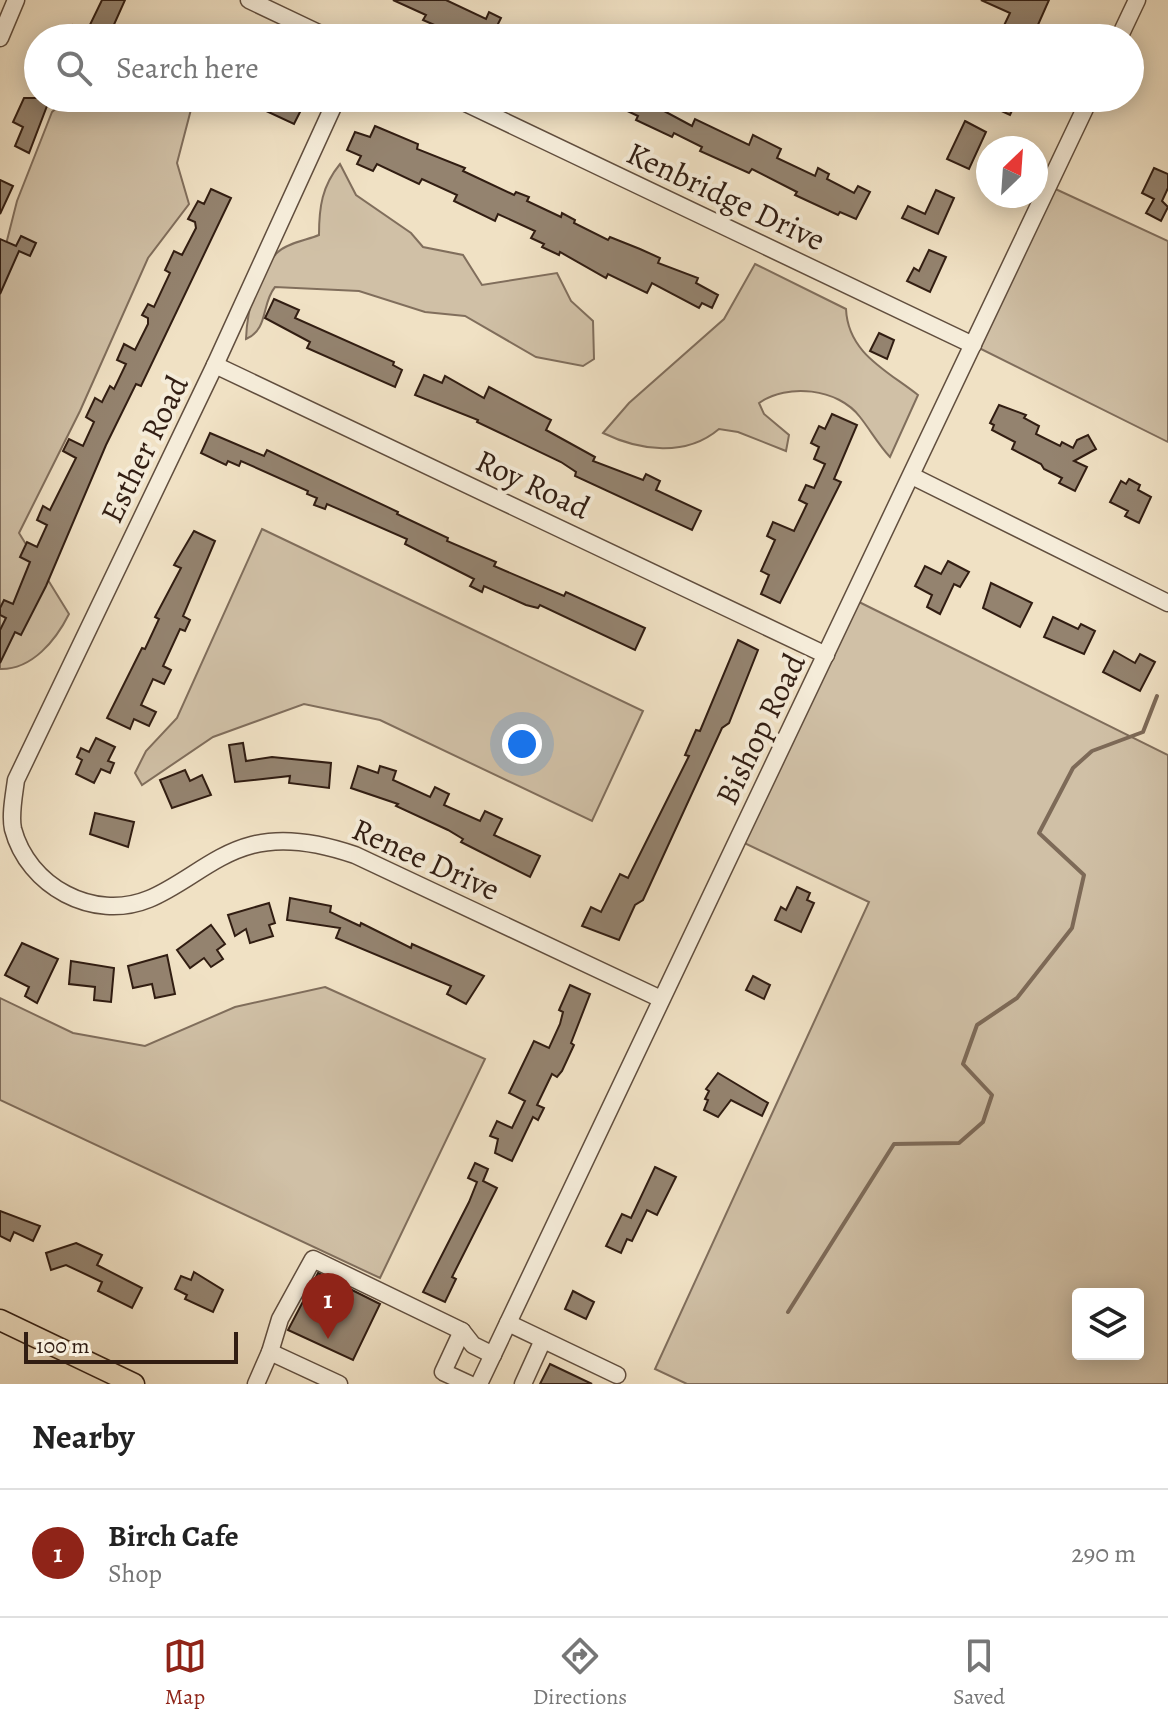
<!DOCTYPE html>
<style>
:root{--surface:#fff;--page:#f2f2f2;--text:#222;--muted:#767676;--line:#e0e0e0;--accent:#8f2418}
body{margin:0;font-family:Alegreya,serif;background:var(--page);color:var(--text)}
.controls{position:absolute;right:24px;bottom:24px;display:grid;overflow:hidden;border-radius:8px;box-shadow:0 4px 20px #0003}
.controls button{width:72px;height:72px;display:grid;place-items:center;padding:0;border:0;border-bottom:2px solid var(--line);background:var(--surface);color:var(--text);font:40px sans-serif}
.compass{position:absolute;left:976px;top:136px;width:72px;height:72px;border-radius:50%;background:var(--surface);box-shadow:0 4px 20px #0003;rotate:25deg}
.scale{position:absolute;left:24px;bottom:20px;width:214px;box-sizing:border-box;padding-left:8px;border:4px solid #311d12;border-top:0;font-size:22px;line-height:28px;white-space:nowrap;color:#311d12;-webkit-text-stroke:6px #f5ecd9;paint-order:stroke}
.you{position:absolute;left:522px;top:744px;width:28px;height:28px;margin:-20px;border:6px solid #fff;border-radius:50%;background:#1a73e8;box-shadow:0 0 0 12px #1a73e833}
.badge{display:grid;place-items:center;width:52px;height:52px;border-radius:50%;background:var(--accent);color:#fff;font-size:26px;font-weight:700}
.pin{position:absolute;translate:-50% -66px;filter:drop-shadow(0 2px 4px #0008)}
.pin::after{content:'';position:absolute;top:42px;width:28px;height:24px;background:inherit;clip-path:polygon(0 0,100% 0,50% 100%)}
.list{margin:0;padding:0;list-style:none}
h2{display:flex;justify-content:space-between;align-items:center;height:104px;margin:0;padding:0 32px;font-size:34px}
h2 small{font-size:26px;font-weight:400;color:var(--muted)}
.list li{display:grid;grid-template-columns:52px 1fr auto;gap:24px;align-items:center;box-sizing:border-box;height:128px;padding:0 32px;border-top:2px solid var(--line)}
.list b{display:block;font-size:30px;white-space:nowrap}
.list p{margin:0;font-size:26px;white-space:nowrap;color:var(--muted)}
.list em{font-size:26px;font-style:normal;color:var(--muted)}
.icon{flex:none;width:44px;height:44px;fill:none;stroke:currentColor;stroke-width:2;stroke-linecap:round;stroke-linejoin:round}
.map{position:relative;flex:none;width:1168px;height:1384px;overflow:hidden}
.search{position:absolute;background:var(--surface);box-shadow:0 4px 20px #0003;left:24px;right:24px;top:24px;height:88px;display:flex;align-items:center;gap:20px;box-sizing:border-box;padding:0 28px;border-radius:44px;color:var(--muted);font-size:30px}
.sheet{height:232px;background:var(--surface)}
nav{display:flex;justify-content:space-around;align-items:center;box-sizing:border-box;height:112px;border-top:2px solid var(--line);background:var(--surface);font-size:22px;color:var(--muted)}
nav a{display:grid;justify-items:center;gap:4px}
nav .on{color:var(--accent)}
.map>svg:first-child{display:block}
.green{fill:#d0c0a6;stroke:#806e5c;stroke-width:2;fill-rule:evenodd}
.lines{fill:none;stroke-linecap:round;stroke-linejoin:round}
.stream{stroke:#7d6a58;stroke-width:4}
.building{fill:#94836f;stroke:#311d12;stroke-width:2}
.minor-casing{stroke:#614e3e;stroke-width:19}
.major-casing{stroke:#311d12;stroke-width:23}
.minor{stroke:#f5ecd9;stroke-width:16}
.major{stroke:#f0e1c4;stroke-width:20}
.labels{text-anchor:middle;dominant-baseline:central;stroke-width:8;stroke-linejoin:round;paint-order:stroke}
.street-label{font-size:32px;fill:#311d12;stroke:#f5ecd9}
</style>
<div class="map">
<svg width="1168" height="1384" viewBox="0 0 1168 1384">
<rect width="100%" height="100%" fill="#f0e1c4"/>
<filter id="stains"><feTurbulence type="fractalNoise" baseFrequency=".0025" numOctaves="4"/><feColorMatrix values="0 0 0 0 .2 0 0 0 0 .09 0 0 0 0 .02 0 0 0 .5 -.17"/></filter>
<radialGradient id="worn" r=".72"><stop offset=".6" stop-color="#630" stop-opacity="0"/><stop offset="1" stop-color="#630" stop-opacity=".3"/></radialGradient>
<g class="green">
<path d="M67 98H194L177 163 189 204 148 258 80 411 19 533 69 614C56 640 32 670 0 669V268L17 201 52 112Z"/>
<path d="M340 164 356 195 411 233 423 247 463 255 482 285 557 273 571 301 593 321 594 359 583 366 536 357 465 316 425 312 359 291 275 287C261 304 269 329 246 339 247 311 256 272 278 252 287 243 307 240 319 235 319 207 322 186 340 164Z"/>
<path d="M1049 186 1168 241V442L973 345Z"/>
<path d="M755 264 846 309C848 353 886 370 918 395L890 457C878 444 871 431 860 417 838 388 787 383 759 403L764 414 789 435 786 451 738 432 719 429C686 457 640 451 603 433L629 403 724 319Z"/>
<path d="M262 529 643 711 592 821 380 720 304 704 213 737 142 785 135 773 146 751 177 718Z"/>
<path d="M853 599 1168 755V1384H687L655 1369 869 902 738 840ZM1078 1294H1138V1354H1078Z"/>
<path d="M325 987 485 1059 380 1278 0 1100V998L73 1033 145 1046 235 1007Z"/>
</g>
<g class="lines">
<path class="stream" d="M788 1312 894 1144 959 1143 983 1122 992 1095 963 1064 977 1025 1017 998 1072 928 1084 875 1039 833 1073 768 1092 751 1143 732 1157 696"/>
</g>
<g class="building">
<path d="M102 0H125L108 38H67L73 25 87 31Z"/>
<path d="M393 0H446L486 19 489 12 501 18 491 38H464L423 20 426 15Z"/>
<path d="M981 0H1049L1037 27 1044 30 1040 38H998L1010 13Z"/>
<path d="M24 98H50L29 153 15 146 23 127 13 122Z"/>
<path d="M270 98H287L302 108 294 124 264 110Z"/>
<path d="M600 98H640L692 126 695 119 749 145 753 135 781 149 777 158 815 176 818 168 829 174 827 179 854 193 858 186 870 192 856 219 840 212 838 215 795 195 797 192 752 169 749 173 700 151 702 147 674 133 672 137 636 120 638 116Z"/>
<path d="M1003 98H1018L1010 115 997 109Z"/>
<path d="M965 121 986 132 969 169 947 159Z"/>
<path d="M375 126 418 144 417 149 465 168 463 171 514 195 516 192 529 197 527 201 561 217 562 213 575 220 574 223 608 240 610 237 640 249 660 258 658 263 698 278 696 283 718 295 712 308 702 303 699 308 652 283 647 293 608 274 606 278 560 252 559 255 542 247 544 244 531 238 535 231 498 214 495 221 454 201 457 195 422 179 419 184 377 164 373 171 357 164 361 156 347 150 355 132 370 137Z"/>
<path d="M1154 168 1168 174V188L1162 201 1168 207 1161 221 1146 213 1154 199 1142 193Z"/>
<path d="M0 180 13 186 0 214Z"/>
<path d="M211 189 231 198 141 386 136 384 106 445 46 586 21 635 15 632 0 663V630L6 618 0 615V608L4 600 13 604 30 562 20 557 27 542 37 547 47 525 37 520 43 506 50 510 76 458 63 451 69 439 83 446 94 422 86 417 95 398 102 402 110 386 114 389 126 364 117 360 124 344 135 350 148 324V318L142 315 148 304 154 307 170 273 165 270 174 251 182 255 196 228 195 222 188 219 198 201 204 204Z"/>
<path d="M936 190 954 198 938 234 902 218 908 206 925 214Z"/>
<path d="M21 236 36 243 30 256 19 251 0 294V239L16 246Z"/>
<path d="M929 250 946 257 930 292 907 281 914 268 919 271Z"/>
<path d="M274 299 299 310 295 318 394 362 393 365 402 370 395 387 307 348 310 342 265 318Z"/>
<path d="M879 333 894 340 887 359 870 351Z"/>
<path d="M424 375 442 383 445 376 484 398 489 387 551 420 546 430 595 457 593 461 643 480 646 474 660 481 656 490 701 511 692 530 575 476 576 472 561 462 477 422 478 420 415 395Z"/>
<path d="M999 405 1026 415 1024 418 1039 426 1036 434 1060 446 1062 442 1073 448 1077 440 1088 435 1096 449 1074 461 1087 467 1075 491 1059 483 1062 478 1044 469 1041 464 1012 449 1015 442 992 430 994 425 990 423Z"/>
<path d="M832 414 857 425 834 479 841 482 780 603 761 594 769 575 761 571 775 540 767 536 773 522 794 531 807 504 799 500 806 485 814 488 825 464 814 459 819 447 811 443 819 426 825 429Z"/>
<path d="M210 433 264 456 267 450 398 512 397 514 448 538 447 541 496 562 494 566 564 596 566 592 645 628 635 650 540 605 538 608 526 605 484 586 482 592 470 586 474 579 405 544 407 539 327 504 325 509 314 505 317 498 307 494 308 491 241 461 239 466 228 461 226 465 201 453Z"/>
<path d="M1129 479 1140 485 1138 490 1151 497 1139 523 1125 516 1128 511 1110 502 1121 481 1126 484Z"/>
<path d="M194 531 215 541 183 616 190 620 185 631 180 629 163 666 171 670 164 684 153 679 141 705 156 712 149 726 134 719 130 729 107 718 142 648 145 649 159 619 155 617 181 568 174 565Z"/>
<path d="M948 561 969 572 960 587 954 584 940 614 927 607 932 595 915 586 925 566 941 574Z"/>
<path d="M991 583 1032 603 1020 627 983 608Z"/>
<path d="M1053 617 1078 629 1081 624 1095 631 1084 654 1044 637Z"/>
<path d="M738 640 758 650 729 723 722 728 643 900 635 905 619 940 582 926 591 907 601 912 620 874 628 878 689 756 685 755 696 730 700 731Z"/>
<path d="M1114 651 1135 663 1140 654 1155 662 1140 691 1103 672Z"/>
<path d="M96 738 115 747 108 761 114 763 110 773 101 769 94 783 76 774 82 760 77 757 81 748 89 752Z"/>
<path d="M243 743 246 761 272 757 331 763 329 788 289 783 290 776 235 782 229 745Z"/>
<path d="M358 766 378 773 380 766 396 771 393 780 430 797 435 787 449 794 444 805 480 821 485 811 502 819 494 835 540 856 530 877 461 842 463 839 448 830 396 806 398 804 351 788Z"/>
<path d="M185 770 190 781 202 775 211 795 172 808 160 780Z"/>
<path d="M95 813 134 822 128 847 90 834Z"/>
<path d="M797 887 810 893 807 900 814 903 801 932 775 920 781 907 786 910Z"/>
<path d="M290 898 331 906 330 912 360 926 361 923 411 948 412 944 484 976 466 1004 447 994 451 986 336 938 340 928 287 920Z"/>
<path d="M269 903 275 923 269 925 273 936 250 943 246 929 235 936 228 915Z"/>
<path d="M211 925 225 944 217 950 223 959 211 967 204 958 190 968 177 950Z"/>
<path d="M22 943 58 959 37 1003 25 996 29 987 5 975Z"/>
<path d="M167 955 175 994 155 998 152 984 133 988 128 966Z"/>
<path d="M71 961 114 968 111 1002 94 1000 95 987 69 984Z"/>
<path d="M753 976 770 985 764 999 746 990Z"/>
<path d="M570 985 590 994 571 1043 574 1045 562 1071 557 1077 552 1074 537 1105 544 1108 538 1120 533 1117 512 1161 495 1153 498 1139 490 1136 497 1121 512 1128 525 1101 509 1093 534 1041 549 1048 560 1024 563 1012 559 1010Z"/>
<path d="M718 1073 768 1103 762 1116 731 1100 718 1117 704 1110 708 1100 705 1099 709 1091 706 1089Z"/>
<path d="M475 1163 488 1169 483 1181 497 1188 452 1277 456 1279 445 1302 423 1292 469 1202 477 1182 468 1178Z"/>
<path d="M655 1167 676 1177 657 1215 647 1210 632 1241 627 1239 621 1253 606 1246 622 1214 631 1218Z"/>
<path d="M0 1211 40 1226 33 1241 14 1232 10 1241 0 1236Z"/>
<path d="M76 1243 102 1255 97 1265 142 1288 132 1308 98 1291 102 1282 66 1265 51 1270 46 1253Z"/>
<path d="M194 1272 223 1290 213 1312 185 1299 187 1295 175 1289 181 1276 191 1280Z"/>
<path d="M318 1273 380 1304 353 1360 288 1330Z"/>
<path d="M573 1291 594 1302 586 1319 565 1309Z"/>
<path d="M550 1364 592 1384H540Z"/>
</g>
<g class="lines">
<g class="minor-casing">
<g id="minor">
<path d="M249 0 329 38"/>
<path d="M0 38 16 0"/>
<path d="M1119 38 1137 0"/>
<path d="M337 98 215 365 16 780C14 795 10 815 13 829 28 886 93 922 149 899 185 884 213 855 252 845 286 836 323 844 355 855L661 999"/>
<path d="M455 98 973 345"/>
<path d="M215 365 826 655"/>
<path d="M912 476 1168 603"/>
<path d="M508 1323 617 1375"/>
<path d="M462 1331 443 1372 469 1384"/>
<path d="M270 1352 280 1319 313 1259 462 1331 473 1345 493 1355"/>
<path d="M256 1384 270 1352 339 1384"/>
<path d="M479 1384 1090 98"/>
<path d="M523 1384 543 1340"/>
</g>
</g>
<g class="major-casing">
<path id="major" d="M0 1320 134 1384"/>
</g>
<use href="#minor" class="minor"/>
<use href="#major" class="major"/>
</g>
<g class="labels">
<g class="street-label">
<text transform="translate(726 196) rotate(25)">Kenbridge Drive</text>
<text transform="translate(144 449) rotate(-64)">Esther Road</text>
<text transform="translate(533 484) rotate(25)">Roy Road</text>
<text transform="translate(760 729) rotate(-64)">Bishop Road</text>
<text transform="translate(426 859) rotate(24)">Renee Drive</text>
</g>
</g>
<rect width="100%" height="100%" filter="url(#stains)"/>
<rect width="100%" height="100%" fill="url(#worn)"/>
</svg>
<div class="controls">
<button><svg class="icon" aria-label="layers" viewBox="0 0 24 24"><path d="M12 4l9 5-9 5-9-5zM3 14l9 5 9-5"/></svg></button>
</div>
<svg class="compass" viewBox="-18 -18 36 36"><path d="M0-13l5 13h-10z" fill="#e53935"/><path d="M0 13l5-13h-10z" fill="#767676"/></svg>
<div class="scale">100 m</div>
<div class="you"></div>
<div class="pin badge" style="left:328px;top:1339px">1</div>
<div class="search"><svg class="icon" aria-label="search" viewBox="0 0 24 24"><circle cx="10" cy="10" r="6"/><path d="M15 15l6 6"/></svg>Search here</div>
</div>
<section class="sheet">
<h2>Nearby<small></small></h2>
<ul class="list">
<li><span class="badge">1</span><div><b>Birch Cafe</b><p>Shop</p></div><em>290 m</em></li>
</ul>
</section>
<nav>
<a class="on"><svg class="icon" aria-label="map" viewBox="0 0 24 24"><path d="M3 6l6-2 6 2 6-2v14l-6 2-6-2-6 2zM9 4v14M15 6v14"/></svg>Map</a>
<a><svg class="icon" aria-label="directions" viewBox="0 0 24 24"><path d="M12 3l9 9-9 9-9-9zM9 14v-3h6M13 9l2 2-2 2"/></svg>Directions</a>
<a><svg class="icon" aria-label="saved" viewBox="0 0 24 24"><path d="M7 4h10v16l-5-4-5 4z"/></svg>Saved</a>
</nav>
